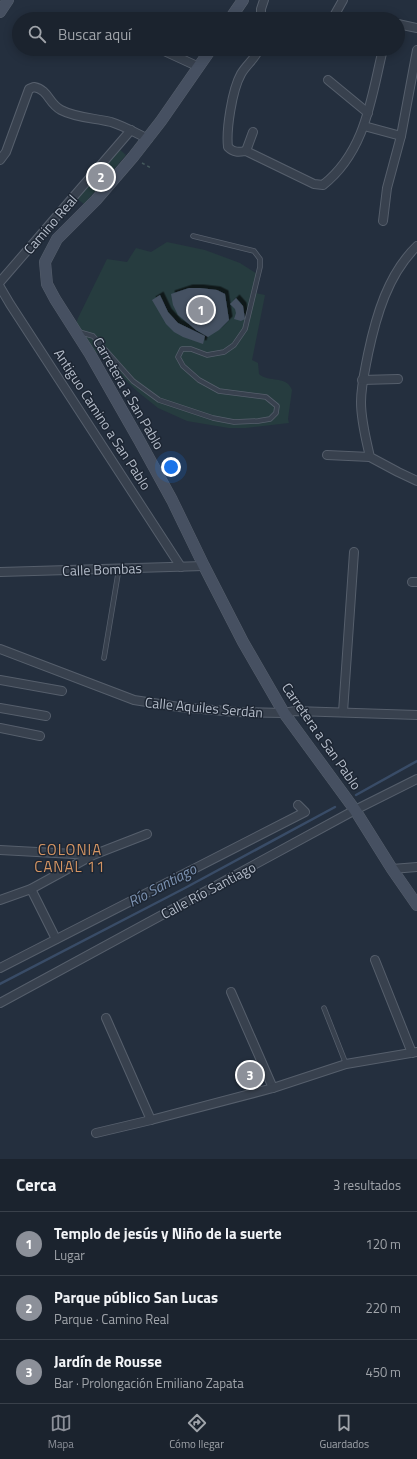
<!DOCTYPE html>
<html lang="es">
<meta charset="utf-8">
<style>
:root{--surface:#1b232e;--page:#282f3a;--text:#f1f3f6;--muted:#a0a4aa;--line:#39404a;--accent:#8c9099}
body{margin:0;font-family:"Titillium Web",sans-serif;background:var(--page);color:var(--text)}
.you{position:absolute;left:171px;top:467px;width:14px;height:14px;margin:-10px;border:3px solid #fff;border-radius:50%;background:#1a73e8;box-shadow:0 0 0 6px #1a73e833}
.badge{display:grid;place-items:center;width:26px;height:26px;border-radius:50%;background:var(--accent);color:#fff;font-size:13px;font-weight:700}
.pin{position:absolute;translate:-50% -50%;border:2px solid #fff;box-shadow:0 1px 4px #0006}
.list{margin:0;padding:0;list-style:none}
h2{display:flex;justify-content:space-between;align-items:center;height:52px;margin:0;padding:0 16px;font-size:17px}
h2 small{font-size:13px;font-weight:400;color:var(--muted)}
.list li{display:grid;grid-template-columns:26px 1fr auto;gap:12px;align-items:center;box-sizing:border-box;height:64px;padding:0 16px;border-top:1px solid var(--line)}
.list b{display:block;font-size:15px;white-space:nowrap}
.list p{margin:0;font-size:13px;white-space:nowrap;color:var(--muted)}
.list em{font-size:13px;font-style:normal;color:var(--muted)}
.icon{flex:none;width:22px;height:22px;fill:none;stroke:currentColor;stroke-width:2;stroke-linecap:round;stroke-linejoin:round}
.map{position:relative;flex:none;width:417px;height:1159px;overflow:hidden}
.search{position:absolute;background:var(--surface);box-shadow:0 2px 10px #0003;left:12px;right:12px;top:12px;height:44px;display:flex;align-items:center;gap:10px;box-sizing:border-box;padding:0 14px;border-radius:22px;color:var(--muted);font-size:15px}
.sheet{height:244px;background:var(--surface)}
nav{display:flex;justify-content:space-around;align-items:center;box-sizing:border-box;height:56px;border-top:1px solid var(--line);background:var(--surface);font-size:11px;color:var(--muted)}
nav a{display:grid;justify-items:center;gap:2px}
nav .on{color:var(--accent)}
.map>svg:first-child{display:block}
.green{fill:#263c3f}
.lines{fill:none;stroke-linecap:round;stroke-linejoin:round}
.stream{stroke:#394c67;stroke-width:2.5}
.building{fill:#455162;filter:url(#shadow)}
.service-casing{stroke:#565f6c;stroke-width:5.5}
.minor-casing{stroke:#565f6c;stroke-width:10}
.secondary-casing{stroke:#565f6c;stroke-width:12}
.path{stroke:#44595c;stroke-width:1.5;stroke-dasharray:3 3;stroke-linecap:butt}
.service{stroke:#38414e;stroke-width:4}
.minor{stroke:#38414e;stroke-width:8}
.secondary{stroke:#465061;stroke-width:11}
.labels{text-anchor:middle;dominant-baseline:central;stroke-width:3;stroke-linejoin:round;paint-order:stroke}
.street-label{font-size:14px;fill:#b4bcc9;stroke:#1d2633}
.neighbourhood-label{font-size:15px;letter-spacing:1px;fill:#d59563;stroke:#1d2633}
.water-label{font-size:15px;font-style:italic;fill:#7c92b1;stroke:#1d2633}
</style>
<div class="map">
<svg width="417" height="1159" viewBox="0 0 417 1159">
<defs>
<filter id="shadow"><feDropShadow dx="3.5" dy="-3.5" stdDeviation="0" flood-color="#0009"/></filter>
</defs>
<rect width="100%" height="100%" fill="#242f3e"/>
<g class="green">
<path d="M119 149 126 155 84 204 76 198Z"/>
<path d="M167 242 205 250 240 263 257 274 255 293 265 295 252 360 258 363 259 374C269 383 287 375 292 390L288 419 289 423 246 428H229L187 421 158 408 138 392 94 350 76 324 78 318 107 259 127 262 136 248 151 252Z"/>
</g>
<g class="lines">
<g class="stream">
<path d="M356 795 417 761"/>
<path d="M0 984 185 888 335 807"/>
</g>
</g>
<g class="building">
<path d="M189 288H200L217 290 225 294 229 320 219 330 208 337 196 330 178 315 173 305 171 294Z"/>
<path d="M160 295 168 312 178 323 205 336 203 344 183 337 174 332 166 324 152 300Z"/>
<path d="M236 298 243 306 245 319 241 321 234 319 236 313 235 309 230 304Z"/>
</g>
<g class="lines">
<g class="service-casing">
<g id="service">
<path d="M79 332 93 336 133 381 159 400 213 418 234 422 258 421 270 419 276 413 277 406 266 397 219 391 199 380 183 366 178 357 182 349H191L207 355 224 352 234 345 245 329 260 267V259L254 251 193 236"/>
<path d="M104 658 119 568"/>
<path d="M324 1008 346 1064"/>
</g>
</g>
<g class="minor-casing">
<g id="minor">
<path d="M261 19V9L264 0"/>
<path d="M337 19 334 16 343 0"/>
<path d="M398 24 417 28"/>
<path d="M160 49 199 67"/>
<path d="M259 49C255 59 246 65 241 74 232 90 226 130 228 147 234 153 239 152 246 151L314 184 323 185C366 151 371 98 383 49"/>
<path d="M328 80 368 113"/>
<path d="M364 126 401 136"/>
<path d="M246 151 253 132"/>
<path d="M0 160 6 152 29 89 34 87C49 90 48 103 61 110 76 118 95 118 111 122 124 126 136 133 148 139"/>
<path d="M383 221 387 188 401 136 417 50"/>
<path d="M417 246C388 274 376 316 368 354 365 370 361 386 361 402 361 421 366 439 370 457L398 472 417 481"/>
<path d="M0 282 131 130"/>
<path d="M0 287 10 304 181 567"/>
<path d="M362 380 398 379"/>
<path d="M327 455 370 457"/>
<path d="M0 572 204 566"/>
<path d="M412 582H417"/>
<path d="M0 649 134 700 179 707 236 712 284 713 295 711 417 715"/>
<path d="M0 680 62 691"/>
<path d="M0 708 46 716"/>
<path d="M343 712 354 552"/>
<path d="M0 728 40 736"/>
<path d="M0 850 92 855"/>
<path d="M392 869 417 867"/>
<path d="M31 889 56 939"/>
<path d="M0 900 31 889 93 855 147 834"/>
<path d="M375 960 412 1053"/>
<path d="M0 968 305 812 298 805"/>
<path d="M231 992 273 1088"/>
<path d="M0 1003 355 810 417 779"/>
<path d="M106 1018 151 1120"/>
<path d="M96 1133 151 1120 273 1088 346 1064 417 1052"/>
</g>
</g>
<g class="secondary-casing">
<g id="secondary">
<path d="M0 12 8 0"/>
<path d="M230 19 243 0"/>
<path d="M211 49 161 121 133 157 96 200 57 239 45 262 47 284 55 299 90 354 139 440 172 500 204 566 243 642 284 713 355 810 392 869 417 905"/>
</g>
</g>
<path class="path" d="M142 163 151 168"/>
<use href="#service" class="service"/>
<use href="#minor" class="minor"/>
<use href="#secondary" class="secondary"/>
</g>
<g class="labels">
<g class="street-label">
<text transform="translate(50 224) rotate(-49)">Camino Real</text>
<text transform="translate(129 393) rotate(60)">Carretera a San Pablo</text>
<text transform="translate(103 419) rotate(57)">Antiguo Camino a San Pablo</text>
<text transform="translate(102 569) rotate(-2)">Calle Bombas</text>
<text transform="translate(204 707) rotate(5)">Calle Aquiles Serdán</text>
<text transform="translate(322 736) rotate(55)">Carretera a San Pablo</text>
<text transform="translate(208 890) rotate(-28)">Calle Río Santiago</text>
</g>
<g class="neighbourhood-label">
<text x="70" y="849">COLONIA<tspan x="70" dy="17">CANAL 11</tspan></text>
</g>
<g class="water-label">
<text transform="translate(162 885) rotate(-28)">Río Santiago</text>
</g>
</g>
</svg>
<div class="you"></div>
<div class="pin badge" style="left:201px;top:310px">1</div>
<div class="pin badge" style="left:101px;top:177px">2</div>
<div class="pin badge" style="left:250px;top:1075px">3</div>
<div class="search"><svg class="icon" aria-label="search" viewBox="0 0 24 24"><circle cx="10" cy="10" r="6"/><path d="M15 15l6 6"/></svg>Buscar aquí</div>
</div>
<section class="sheet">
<h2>Cerca<small>3 resultados</small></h2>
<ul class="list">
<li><span class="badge">1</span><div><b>Templo de jesús y Niño de la suerte</b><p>Lugar</p></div><em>120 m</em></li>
<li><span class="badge">2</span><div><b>Parque público San Lucas</b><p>Parque · Camino Real</p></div><em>220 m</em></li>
<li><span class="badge">3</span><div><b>Jardín de Rousse</b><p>Bar · Prolongación Emiliano Zapata</p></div><em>450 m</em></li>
</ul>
</section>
<nav>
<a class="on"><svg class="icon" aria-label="map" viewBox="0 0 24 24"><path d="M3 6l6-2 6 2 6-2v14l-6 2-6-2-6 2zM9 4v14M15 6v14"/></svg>Mapa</a>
<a><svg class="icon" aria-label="directions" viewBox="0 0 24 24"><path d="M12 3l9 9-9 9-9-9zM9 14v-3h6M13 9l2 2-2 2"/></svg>Cómo llegar</a>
<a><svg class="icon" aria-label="saved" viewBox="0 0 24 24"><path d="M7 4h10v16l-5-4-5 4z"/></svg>Guardados</a>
</nav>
